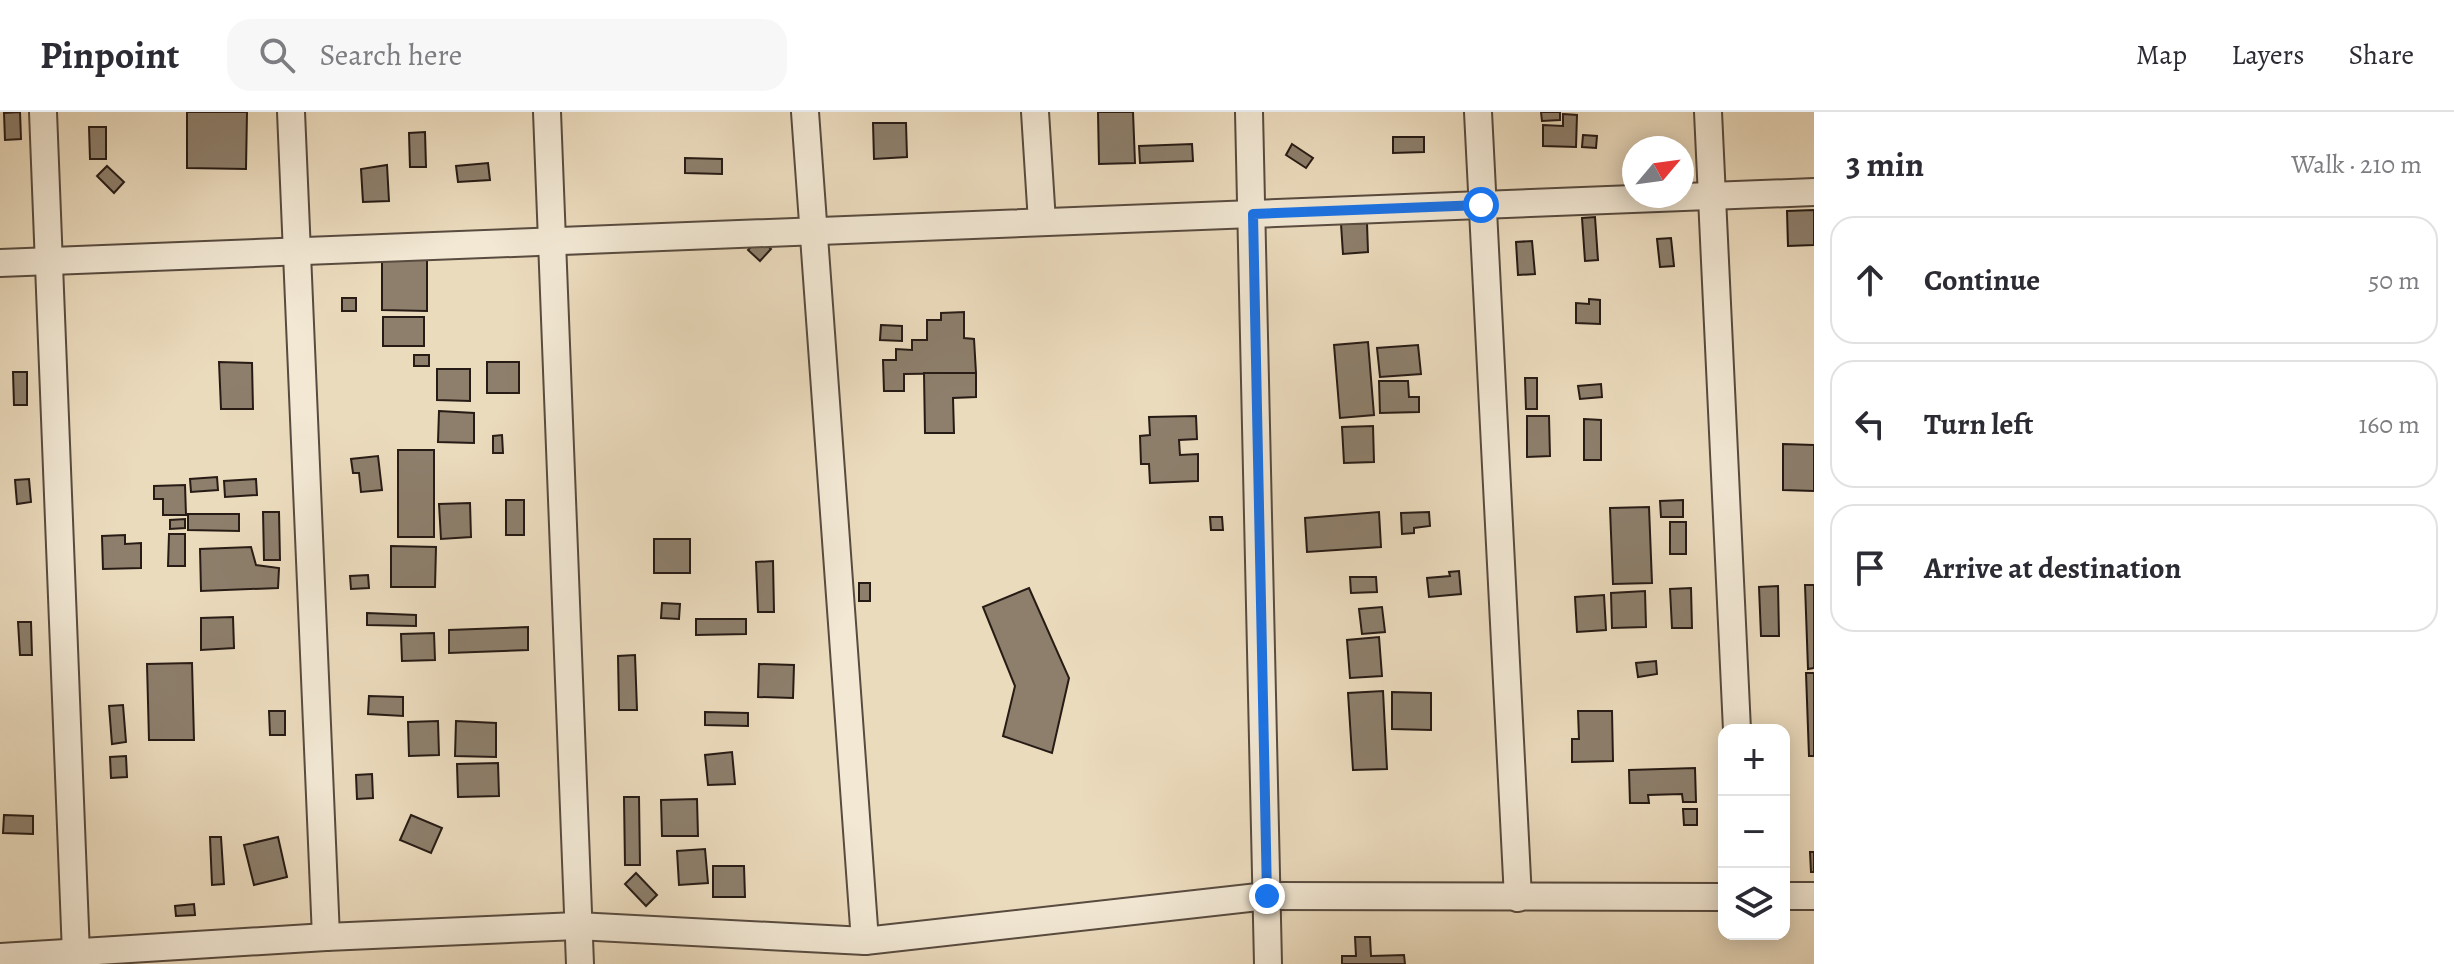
<!DOCTYPE html>
<meta charset="utf-8">
<style>
:root{--surface:#fff;--page:#f7f7f7;--text:#2b2b33;--muted:#7c7c81;--line:#e1e1e2}
body{margin:0;font-family:Alegreya,serif;background:var(--page);color:var(--text)}
.controls{position:absolute;right:24px;bottom:24px;display:grid;overflow:hidden;border-radius:16px;box-shadow:0 4px 20px #0003}
.controls button{width:72px;height:72px;display:grid;place-items:center;padding:0;border:0;border-bottom:2px solid var(--line);background:var(--surface);color:var(--text);font:40px sans-serif}
.compass{position:absolute;left:1622px;top:24px;width:72px;height:72px;border-radius:50%;background:var(--surface);box-shadow:0 4px 20px #0003;rotate:61deg}
.stop{position:absolute;width:24px;height:24px;margin:-18px;border:6px solid #1a73e8;border-radius:50%;background:#fff}
.stop.end{background:#1a73e8;border-color:#fff;box-shadow:0 2px 8px #0008}
.list{margin:0;padding:0;list-style:none}
h2{display:flex;justify-content:space-between;align-items:center;height:104px;margin:0;padding:0 32px;font-size:34px}
h2 small{font-size:26px;font-weight:400;color:var(--muted)}
.list li{display:grid;grid-template-columns:52px 1fr auto;gap:24px;align-items:center;box-sizing:border-box;height:128px;margin:0 16px 16px;padding:0 16px;border:2px solid var(--line);border-radius:24px}
.list b{display:block;font-size:30px;white-space:nowrap}
.list em{font-size:26px;font-style:normal;color:var(--muted)}
.icon{flex:none;width:44px;height:44px;fill:none;stroke:currentColor;stroke-width:2;stroke-linecap:round;stroke-linejoin:round}
.map{position:relative;flex:none;width:1814px;height:852px;overflow:hidden}
header{display:flex;align-items:center;gap:48px;box-sizing:border-box;height:112px;padding:0 40px;background:var(--surface);border-bottom:2px solid var(--line)}
header strong{font-size:38px}
nav{display:flex;gap:44px;margin-inline-start:auto;font-size:28px}
.search{width:560px;height:72px;background:var(--page);display:flex;align-items:center;gap:20px;box-sizing:border-box;padding:0 28px;border-radius:24px;color:var(--muted);font-size:30px}
main{display:flex}
aside{flex:1;background:var(--surface)}
.map>svg:first-child{display:block}
.building{fill:#8d7f6c;stroke:#271b15;stroke-width:2}
.lines{fill:none;stroke-linecap:round;stroke-linejoin:round}
.minor-casing{stroke:#584b3f;stroke-width:30}
.minor{stroke:#f2e8d4;stroke-width:26}
.route{stroke:#1a73e8;stroke-width:10}
</style>
<header>
<strong>Pinpoint</strong>
<div class="search"><svg class="icon" aria-label="search" viewBox="0 0 24 24"><circle cx="10" cy="10" r="6"/><path d="M15 15l6 6"/></svg>Search here</div>
<nav><a>Map</a><a>Layers</a><a>Share</a></nav>
</header>
<main>
<div class="map">
<svg width="1814" height="852" viewBox="0 0 1814 852">
<rect width="100%" height="100%" fill="#ebdbbd"/>
<filter id="stains"><feTurbulence type="fractalNoise" baseFrequency=".0025" numOctaves="4"/><feColorMatrix values="0 0 0 0 .2 0 0 0 0 .09 0 0 0 0 .02 0 0 0 .5 -.17"/></filter>
<radialGradient id="worn" r=".72"><stop offset=".6" stop-color="#630" stop-opacity="0"/><stop offset="1" stop-color="#630" stop-opacity=".3"/></radialGradient>
<g class="building">
<path d="M20 0 21 27 5 28 4 1Z"/>
<path d="M187 0H247L246 57 187 56Z"/>
<path d="M1098 0H1133L1135 51 1099 52Z"/>
<path d="M1541 0H1560V8L1542 9Z"/>
<path d="M1563 2 1577 3 1576 35 1543 34V13L1563 14Z"/>
<path d="M873 11H906L907 45 874 47Z"/>
<path d="M89 15H106V47H90Z"/>
<path d="M425 20 426 55H410L409 21Z"/>
<path d="M1583 23 1597 24 1596 36 1582 35Z"/>
<path d="M1393 25H1424V40L1393 41Z"/>
<path d="M1192 32 1193 49 1140 51 1139 34Z"/>
<path d="M1292 32 1313 46 1306 56 1286 43Z"/>
<path d="M685 46 722 47V62L685 61Z"/>
<path d="M488 51 490 68 458 70 456 54Z"/>
<path d="M387 53 389 89 363 90 361 57Z"/>
<path d="M107 54 124 70 114 81 97 64Z"/>
<path d="M1814 98V133L1788 134 1787 99Z"/>
<path d="M1595 105 1598 148 1585 149 1582 106Z"/>
<path d="M1367 111 1368 140 1343 142 1341 112Z"/>
<path d="M759 126 771 137 760 149 748 138Z"/>
<path d="M1671 126 1674 154 1660 155 1657 127Z"/>
<path d="M1532 129 1535 162 1518 163 1516 130Z"/>
<path d="M382 140H427V199L382 198Z"/>
<rect x="342" y="186" width="14" height="13"/>
<path d="M1589 187 1600 188V212L1576 211V191L1589 192Z"/>
<path d="M964 200V226L974 227 976 261 904 262V279H884L883 248H896V237L912 238V228H927V208H941V201Z"/>
<rect x="383" y="205" width="41" height="29"/>
<path d="M881 213 902 214V229L880 228Z"/>
<path d="M1368 230 1374 303 1340 306 1334 233Z"/>
<path d="M1418 233 1421 262 1380 265 1377 236Z"/>
<rect x="414" y="243" width="15" height="11"/>
<path d="M219 250 252 251 253 297H221Z"/>
<rect x="487" y="250" width="32" height="31"/>
<path d="M437 257H470V289L437 288Z"/>
<path d="M13 260H27V293H14Z"/>
<path d="M924 261H976V285L953 286 954 321H925Z"/>
<path d="M1525 266H1537V297H1526Z"/>
<path d="M1379 269H1408L1409 285H1419V300L1380 301Z"/>
<path d="M1601 272 1602 285 1580 287 1578 274Z"/>
<path d="M439 299 474 301V331L438 330Z"/>
<path d="M1196 304 1197 327 1179 328 1180 343 1198 342V369L1150 371 1149 352H1141L1140 324 1150 323 1149 305Z"/>
<path d="M1527 304H1549L1550 344 1527 345Z"/>
<path d="M1584 307 1601 308V348H1584Z"/>
<path d="M1373 314 1374 350 1344 351 1342 315Z"/>
<path d="M502 323 503 341H493V324Z"/>
<path d="M1783 332 1814 333V379L1783 378Z"/>
<rect x="398" y="338" width="36" height="87"/>
<path d="M378 344 382 378 361 380 359 361H353L351 347Z"/>
<path d="M217 365 218 378 191 380 190 367Z"/>
<path d="M29 367 31 390 17 392 15 368Z"/>
<path d="M256 367 257 383 225 385 224 369Z"/>
<path d="M185 373 186 403H163V387H154V374Z"/>
<rect x="506" y="388" width="18" height="35"/>
<path d="M1683 388V405H1661L1660 389Z"/>
<path d="M470 391 471 425 441 427 439 392Z"/>
<path d="M1649 395 1652 471 1613 472 1610 396Z"/>
<path d="M263 400H279L280 448H264Z"/>
<path d="M1379 400 1381 435 1307 440 1305 406Z"/>
<path d="M1429 400 1430 414 1414 416V421L1402 422 1401 401Z"/>
<path d="M188 402H239V419L188 418Z"/>
<path d="M1210 405H1222L1223 418H1211Z"/>
<path d="M185 407V416L170 417V408Z"/>
<rect x="1670" y="410" width="16" height="32"/>
<path d="M169 422H185V454H168Z"/>
<path d="M125 423V432L141 431V456L103 457 102 424Z"/>
<rect x="654" y="427" width="36" height="34"/>
<path d="M391 434 436 435 435 475H391Z"/>
<path d="M251 435 256 453 279 456 278 476 201 479 200 437Z"/>
<path d="M773 449 774 500H758L756 450Z"/>
<path d="M1459 459 1461 482 1429 485 1427 466 1450 464 1449 460Z"/>
<path d="M368 463 369 476 351 477 350 464Z"/>
<path d="M1350 465H1376L1377 480 1351 481Z"/>
<rect x="859" y="471" width="11" height="18"/>
<path d="M1805 473H1814V556L1808 557Z"/>
<path d="M1778 474 1779 524H1761L1759 475Z"/>
<path d="M1029 476 1069 566 1052 641 1003 624 1015 574 983 495Z"/>
<path d="M1691 476 1692 516H1672L1670 477Z"/>
<path d="M1645 479 1646 515 1612 516 1611 481Z"/>
<path d="M1604 483 1606 518 1577 520 1575 485Z"/>
<path d="M662 491 680 492 679 507 661 506Z"/>
<path d="M1382 495 1385 520 1362 522 1359 497Z"/>
<path d="M367 501 416 503V514L367 513Z"/>
<path d="M233 505 234 536 201 538V506Z"/>
<path d="M696 507H746V522L696 523Z"/>
<path d="M18 510H31L32 543H20Z"/>
<path d="M528 515V538L449 541V518Z"/>
<path d="M434 521 435 548 402 549 401 522Z"/>
<path d="M1379 525 1382 564 1350 566 1347 528Z"/>
<path d="M635 543 637 598H619L618 544Z"/>
<path d="M1656 549 1657 562 1638 565 1636 551Z"/>
<path d="M192 551 194 628H149L147 552Z"/>
<path d="M759 552 794 553 793 586 758 585Z"/>
<path d="M1806 561H1814V644H1809Z"/>
<path d="M1383 579 1387 657 1353 658 1348 581Z"/>
<path d="M1392 580 1431 581V618L1392 617Z"/>
<path d="M369 584 403 585V604L368 602Z"/>
<path d="M123 593 126 630 112 632 109 594Z"/>
<path d="M269 599H285V623H270Z"/>
<path d="M1578 599H1612L1613 649 1572 650V627H1579Z"/>
<path d="M705 600 748 601V614L705 613Z"/>
<path d="M438 609 439 643 409 644 408 610Z"/>
<path d="M456 609 496 611V645L455 644Z"/>
<path d="M732 640 735 672 708 673 705 643Z"/>
<path d="M126 644 127 665 111 666 110 645Z"/>
<path d="M498 651 499 684 458 685 457 652Z"/>
<path d="M1695 656 1696 690H1683L1682 682 1648 683 1649 691H1630L1629 658Z"/>
<path d="M372 662 373 686 357 687 356 663Z"/>
<path d="M624 685H639L640 753H625Z"/>
<path d="M697 687 698 724H662L661 688Z"/>
<path d="M1683 697H1697V713H1684Z"/>
<path d="M4 703 33 704V722L3 721Z"/>
<path d="M411 703 442 716 431 741 400 728Z"/>
<path d="M1784 703H1786L1787 736H1784Z"/>
<path d="M210 725H221L224 772 212 773Z"/>
<path d="M278 725 287 765 254 773 244 733Z"/>
<path d="M705 737 708 771 679 773 677 739Z"/>
<path d="M1810 740H1814V760H1811Z"/>
<path d="M713 754H744L745 785H713Z"/>
<path d="M636 761 657 783 646 794 625 772Z"/>
<path d="M194 792 195 803 176 804 175 794Z"/>
<path d="M1355 825H1370L1371 844 1404 843 1405 852H1342V844H1356Z"/>
</g>
<g class="lines">
<g class="minor-casing">
<g id="minor">
<path d="M43 0 76 842"/>
<path d="M291 0 326 825"/>
<path d="M547 0 580 852"/>
<path d="M805 0 865 829"/>
<path d="M1035 0 1042 110"/>
<path d="M1249 0 1268 852"/>
<path d="M1478 0 1518 786"/>
<path d="M1708 0 1737 618"/>
<path d="M0 151 1814 80"/>
<path d="M1784 784H1814"/>
<path d="M0 845 326 825 577 814 865 829 1267 784 1724 785"/>
</g>
</g>
<use href="#minor" class="minor"/>
</g>
<g class="lines">
<path class="route" d="M1267 784 1253 102 1481 93"/>
</g>
<rect width="100%" height="100%" filter="url(#stains)"/>
<rect width="100%" height="100%" fill="url(#worn)"/>
</svg>
<div class="controls">
<button>+</button>
<button>−</button>
<button><svg class="icon" aria-label="layers" viewBox="0 0 24 24"><path d="M12 4l9 5-9 5-9-5zM3 14l9 5 9-5"/></svg></button>
</div>
<svg class="compass" viewBox="-18 -18 36 36"><path d="M0-13l5 13h-10z" fill="#e53935"/><path d="M0 13l5-13h-10z" fill="#7c7c81"/></svg>
<div class="stop" style="left:1481px;top:93px"></div>
<div class="stop end" style="left:1267px;top:784px"></div>
</div>
<aside>
<h2>3 min<small>Walk · 210 m</small></h2>
<ul class="list">
<li><svg class="icon" aria-label="ahead" viewBox="0 0 24 24"><path d="M12 20V5M6 11l6-6 6 6"/></svg><div><b>Continue</b></div><em>50 m</em></li>
<li><svg class="icon" aria-label="left" viewBox="0 0 24 24"><path d="M17 20v-9H6M10 6l-5 5 5 5"/></svg><div><b>Turn left</b></div><em>160 m</em></li>
<li><svg class="icon" aria-label="arrive" viewBox="0 0 24 24"><path d="M6 21V4h12l-3 4 3 4H6"/></svg><div><b>Arrive at destination</b></div></li>
</ul>
</aside>
</main>
